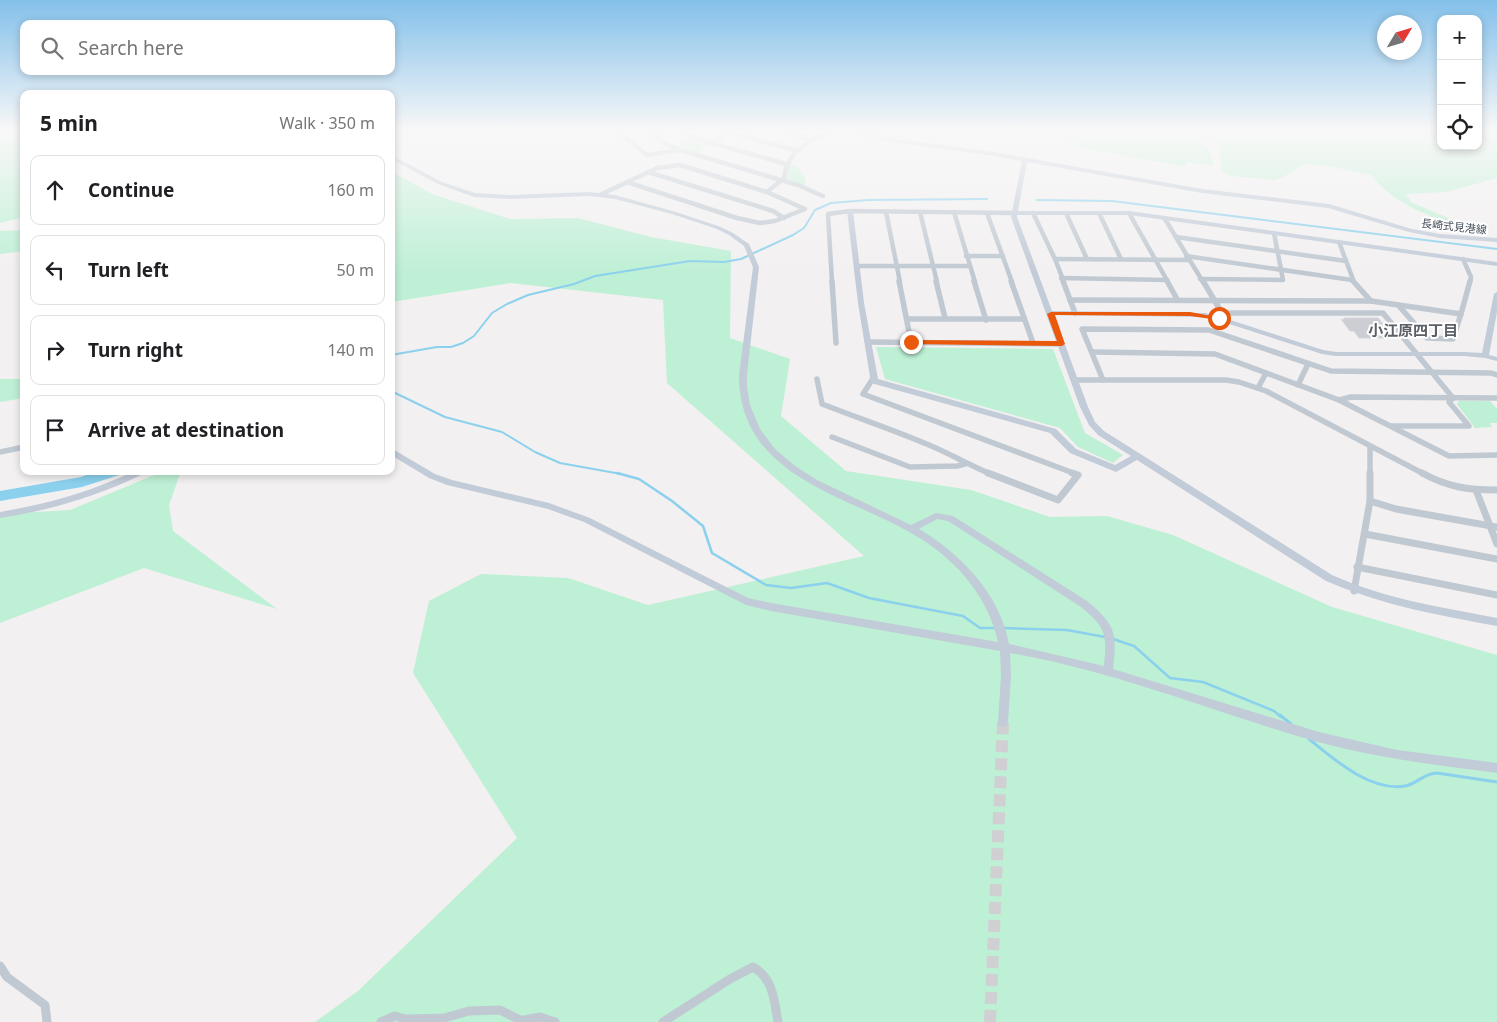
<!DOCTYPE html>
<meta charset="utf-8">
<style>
:root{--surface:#fff;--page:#f2f2f2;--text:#202124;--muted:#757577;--line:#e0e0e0}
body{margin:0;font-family:"Noto Sans","Noto Sans JP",sans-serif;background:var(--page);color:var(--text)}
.controls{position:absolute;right:15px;top:15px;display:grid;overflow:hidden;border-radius:10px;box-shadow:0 2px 8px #0003}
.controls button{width:45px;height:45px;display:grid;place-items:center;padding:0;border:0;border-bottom:1px solid var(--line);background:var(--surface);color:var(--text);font:25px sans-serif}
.compass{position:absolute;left:1377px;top:15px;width:45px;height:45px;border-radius:50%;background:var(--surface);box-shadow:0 2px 8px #0003;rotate:52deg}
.stop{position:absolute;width:15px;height:15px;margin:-11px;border:4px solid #ea580c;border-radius:50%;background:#fff}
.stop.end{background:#ea580c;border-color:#fff;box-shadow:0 1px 5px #0008}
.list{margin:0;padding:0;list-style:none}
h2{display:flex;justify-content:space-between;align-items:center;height:65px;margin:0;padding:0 20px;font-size:21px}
h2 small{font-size:16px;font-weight:400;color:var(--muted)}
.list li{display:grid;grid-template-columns:32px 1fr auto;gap:15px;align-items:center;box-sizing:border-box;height:70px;margin:0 10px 10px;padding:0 10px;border:1px solid var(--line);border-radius:10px}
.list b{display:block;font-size:19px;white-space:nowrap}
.list em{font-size:16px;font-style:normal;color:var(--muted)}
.icon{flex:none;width:28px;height:28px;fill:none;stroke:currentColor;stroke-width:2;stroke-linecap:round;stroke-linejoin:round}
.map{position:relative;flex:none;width:1497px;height:1022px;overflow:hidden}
.search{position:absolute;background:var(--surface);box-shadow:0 2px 8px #0003;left:20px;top:20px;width:375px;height:55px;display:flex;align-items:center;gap:12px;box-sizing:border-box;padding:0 18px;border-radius:10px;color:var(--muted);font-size:19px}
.panel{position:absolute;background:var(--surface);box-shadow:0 2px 8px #0003;left:20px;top:90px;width:375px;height:385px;border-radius:10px}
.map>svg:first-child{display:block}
.green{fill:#bef0d5}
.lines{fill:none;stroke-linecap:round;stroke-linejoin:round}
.stream-far2{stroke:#8bd1ed;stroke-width:2}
.stream-far1{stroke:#8bd1ed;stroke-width:2.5}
.stream{stroke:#8bd1ed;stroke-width:3}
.river{fill:#8bd1ed;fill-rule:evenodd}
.building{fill:#ccced4;stroke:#d4d5db}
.secondary-tunnel{stroke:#d0d0d3;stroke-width:12;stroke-dasharray:12 6;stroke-linecap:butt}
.street-far3{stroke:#c0c9d2;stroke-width:4.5}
.street-far2{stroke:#c0c9d2;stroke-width:5.5}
.street-far1{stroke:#c0c9d2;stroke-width:7}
.street{stroke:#c0c9d2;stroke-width:9}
.secondary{fill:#c2cbd8;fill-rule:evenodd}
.route{fill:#ea580c}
.labels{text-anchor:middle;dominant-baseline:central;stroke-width:4;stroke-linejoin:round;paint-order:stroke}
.far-street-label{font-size:11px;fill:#47515d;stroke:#fff}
.neighbourhood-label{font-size:15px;font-weight:bold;fill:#5c5f65;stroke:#fff}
</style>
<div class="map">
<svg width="1497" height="1022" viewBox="0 0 1497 1022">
<rect width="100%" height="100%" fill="#f2f0f0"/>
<g class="green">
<path d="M0 130H24V217L0 223Z"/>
<path d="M964 130H1016V132L991 138Z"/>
<path d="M1042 130H1177L1209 148 1214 166 1186 162V167L1078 147 1066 135 1046 132Z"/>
<path d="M1190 130H1441V146H1478V130H1497V178L1447 192 1406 194 1411 202 1476 230C1437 220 1396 207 1371 175L1328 166 1305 164 1285 176 1275 180 1231 176 1221 171 1220 147Z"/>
<path d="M690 138 710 144 697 153 676 147Z"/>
<path d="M789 165 797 166 805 178V185L787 179Z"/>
<path d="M391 171 432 194 510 219 578 218 651 237 731 251 730 338 790 359 781 416 846 471 971 490 1050 517 1107 516 1173 535 1332 607 1497 655V1022H315L358 991 517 838 413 673 429 601 481 574 568 578 648 605 864 556 667 383 663 300 511 283 391 302Z"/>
<path d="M24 230V251L0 254V231Z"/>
<path d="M876 347 1053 349 1085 433 1123 455 1113 463 1078 447 1060 428 885 379Z"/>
<path d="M0 379H24V398L0 402Z"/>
<path d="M1459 401H1490L1497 409V423H1490L1492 427 1475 428 1457 404Z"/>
<path d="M164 471H181L169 505 173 531 277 609 144 568 0 623V514L70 510Z"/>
</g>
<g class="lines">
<g class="stream-far2">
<path d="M1037 200 1112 201 1497 249"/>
<path d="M391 355 437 347H451L463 343 474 336 492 313 507 304 528 295 574 284 595 276 690 261 724 262 741 259 793 235 804 228 815 210 831 203 868 200 987 199"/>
<path d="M391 391 445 417 502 432 535 452 560 463 621 474"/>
</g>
<g class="stream-far1">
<path d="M617 473 639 479 672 501 703 526 712 553 766 585 791 588 827 583 869 598 963 616 980 628H996"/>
<path d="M1002 628 1067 630 1105 637"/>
<path d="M1113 639 1134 646 1170 678 1203 682 1274 711 1281 717"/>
</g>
<g class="stream">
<path d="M1280 715 1291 724"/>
<path d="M1309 739C1334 759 1370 792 1405 786 1417 784 1424 773 1437 773L1497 782"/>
</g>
<path class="river" d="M97 471H121L119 475 82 487 0 501V491L81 477Z"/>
</g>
<path class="building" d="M1344 318H1378L1394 338H1359L1354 331H1350L1341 319 1345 320Z"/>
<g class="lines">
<path class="secondary-tunnel" d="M990 1022 1003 722"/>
<g class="street-far3">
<path d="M625 130 622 135 647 155 679 150"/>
<path d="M650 130 664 143 680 150 798 185 823 196"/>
<path d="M682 130 698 139 786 164"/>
<path d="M720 130 795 150"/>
<path d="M779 130 814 140"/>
<path d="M712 143 727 132"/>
<path d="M648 172 773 211 784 218"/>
<path d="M627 182 737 218 760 223 775 221 805 209 767 192"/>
<path d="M600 195 657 168 680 165 767 192 784 178 786 168 794 153 806 144 830 130"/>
<path d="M886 212 900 282"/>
<path d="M920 212 937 282"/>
<path d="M954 212 975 282"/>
<path d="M987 213 1012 282"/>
<path d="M1033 213 1055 259 1064 282"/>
<path d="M1066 213 1087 259"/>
<path d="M1099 213 1121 259"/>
<path d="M1129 213 1168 282"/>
<path d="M1165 219 1203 282"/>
<path d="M1176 237 1346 261"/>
<path d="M1339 242 1354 282"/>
<path d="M966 256H1003"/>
<path d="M1186 256 1352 280"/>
<path d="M1055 259 1189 260"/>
<path d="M1463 259 1471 277 1470 282"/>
<path d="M856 266H969"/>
<path d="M1061 278 1167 280"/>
<path d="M1200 279 1283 280 1274 233"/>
<path d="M832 282 828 214 850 211 1014 213"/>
</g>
<g class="street-far2">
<path d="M832 281 836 343"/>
<path d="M899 281 911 342"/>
<path d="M936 281 945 318"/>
<path d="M974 281 986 320"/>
<path d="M1011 281 1033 343"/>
<path d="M1063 281 1075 313"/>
<path d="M1167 281 1177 299"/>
<path d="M1203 281 1222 313"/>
<path d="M1353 281 1371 301"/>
<path d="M1070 300 1371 301 1461 314 1470 281"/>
<path d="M1399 306 1427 338 1453 339 1461 314"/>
<path d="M1222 313H1383L1453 398"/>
<path d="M907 319H1024"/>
<path d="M868 342 1061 344"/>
<path d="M1093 352 1215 354 1339 400 1449 456 1497 455"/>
<path d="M817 379 822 404C858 418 894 430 929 445 951 454 970 466 991 474"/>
<path d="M872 380 863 394 1076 474"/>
<path d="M1075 380H1226L1239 382 1266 391 1424 474"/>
<path d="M1103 380 1082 329 1209 330 1331 371 1491 373 1497 375"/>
<path d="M1298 385 1308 364"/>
<path d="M1258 388 1266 373"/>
<path d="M1339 400 1351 397 1497 398"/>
<path d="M1391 426H1469L1449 402 1453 398"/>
<path d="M832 437 910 467 957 466 965 464"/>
<path d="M1370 447V474"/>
<path d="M0 452 24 447"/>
</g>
<g class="street-far1">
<path d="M988 473 1058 500 1078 475 1072 473"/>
<path d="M1422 473C1448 487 1467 490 1497 490"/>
<path d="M1476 490 1497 544"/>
<path d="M1370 501 1396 509 1497 527"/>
<path d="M1365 534 1497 559"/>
<path d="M1357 567 1497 595"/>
<path d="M1354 591 1370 501V473"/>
</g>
<g class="street">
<path d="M0 966 7 977 45 1005 47 1022"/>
<path d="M518 1021 540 1017 555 1022"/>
<path d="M381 1022 395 1016 406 1019 444 1018 469 1011 500 1010 520 1020"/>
<path d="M663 1022 730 979 753 967C774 979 774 1001 778 1022"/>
</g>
<g class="secondary">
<path d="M846 130H855L890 138 988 151 1202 189 1329 204 1412 229 1440 234 1497 238V242L1440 238 1409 232 1328 208 1202 193 1027 162 1018 211H1129L1497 262V266L1129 215H1017V217L1052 311 1205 313 1221 317 1323 350 1336 352H1464L1482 353 1494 294 1497 292V312L1489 355 1497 357V361L1485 358 1464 356H1336L1322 354 1217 320 1205 317 1054 315 1088 407 1095 422 1104 431 1332 575C1385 599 1441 607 1497 618V626C1438 615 1381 605 1326 581L1137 460 1116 472 1070 453 1050 433 871 383 858 303 847 211 850 209 853 211 864 303 878 379 1056 429 1076 449 1115 465 1131 456 1098 435 1089 425 1080 407 1011 217 1022 161 988 155 890 142Z"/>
<path d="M391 155 442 182 475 193 510 195 589 192 615 195 676 212 721 227 733 233 749 244 759 267 747 375V387L750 405 760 429 775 449 795 466 817 480 911 525 936 513 953 516 1087 601C1116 625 1117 633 1113 669L1319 732 1397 750 1497 763V773C1437 765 1377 758 1318 742 1216 713 1115 671 1010 653L1011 676 1008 722 1007 725 1003 727 999 725 998 722 1001 676 1000 651 771 611 746 605 584 522 548 509 447 485 429 478 391 455V448L435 474 452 480 549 503 590 518 748 598 771 603 998 642C989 599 958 562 921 539 852 495 739 480 739 375L753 267 744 246 729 235 717 229 672 214 615 199 589 196 510 199 474 197 438 184 391 159ZM937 519 948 521 1081 607C1106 628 1107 633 1104 666L1009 644C1000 594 961 554 919 529Z"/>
<path d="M134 471H146L145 473C99 496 51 510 0 518V512C47 504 91 492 134 471Z"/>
</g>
</g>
<linearGradient id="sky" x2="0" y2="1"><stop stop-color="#83c0ea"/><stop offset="0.48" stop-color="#f9f8f8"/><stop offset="1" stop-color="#f9f8f8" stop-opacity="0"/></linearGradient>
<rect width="1497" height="273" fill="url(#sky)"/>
<path class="route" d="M1051 312H1190L1222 318 1219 320 1190 316 1055 315 1065 344 1062 346 911 344 908 342 911 340 1057 341 1047 314Z"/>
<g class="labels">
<g class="far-street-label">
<text transform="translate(1454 226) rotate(6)">長崎式見港線</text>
</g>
<g class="neighbourhood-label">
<text x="1413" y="330">小江原四丁目</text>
</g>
</g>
</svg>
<div class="controls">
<button>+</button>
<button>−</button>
<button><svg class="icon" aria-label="locate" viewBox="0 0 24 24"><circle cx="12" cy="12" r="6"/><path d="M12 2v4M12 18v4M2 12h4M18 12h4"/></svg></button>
</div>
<svg class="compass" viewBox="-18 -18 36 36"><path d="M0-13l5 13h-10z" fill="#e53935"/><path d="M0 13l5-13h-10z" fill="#757577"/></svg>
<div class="stop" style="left:1219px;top:318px"></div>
<div class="stop end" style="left:911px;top:342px"></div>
<div class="search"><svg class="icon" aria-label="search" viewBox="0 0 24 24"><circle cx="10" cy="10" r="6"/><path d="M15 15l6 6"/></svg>Search here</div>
<section class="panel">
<h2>5 min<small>Walk · 350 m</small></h2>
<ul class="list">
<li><svg class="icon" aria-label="ahead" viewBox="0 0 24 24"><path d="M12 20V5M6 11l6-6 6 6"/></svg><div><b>Continue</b></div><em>160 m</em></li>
<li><svg class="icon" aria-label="left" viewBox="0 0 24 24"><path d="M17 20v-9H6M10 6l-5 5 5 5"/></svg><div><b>Turn left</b></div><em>50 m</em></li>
<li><svg class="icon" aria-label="right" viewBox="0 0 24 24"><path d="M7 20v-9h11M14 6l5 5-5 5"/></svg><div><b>Turn right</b></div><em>140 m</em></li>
<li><svg class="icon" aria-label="arrive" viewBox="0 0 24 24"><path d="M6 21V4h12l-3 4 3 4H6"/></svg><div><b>Arrive at destination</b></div></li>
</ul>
</section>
</div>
